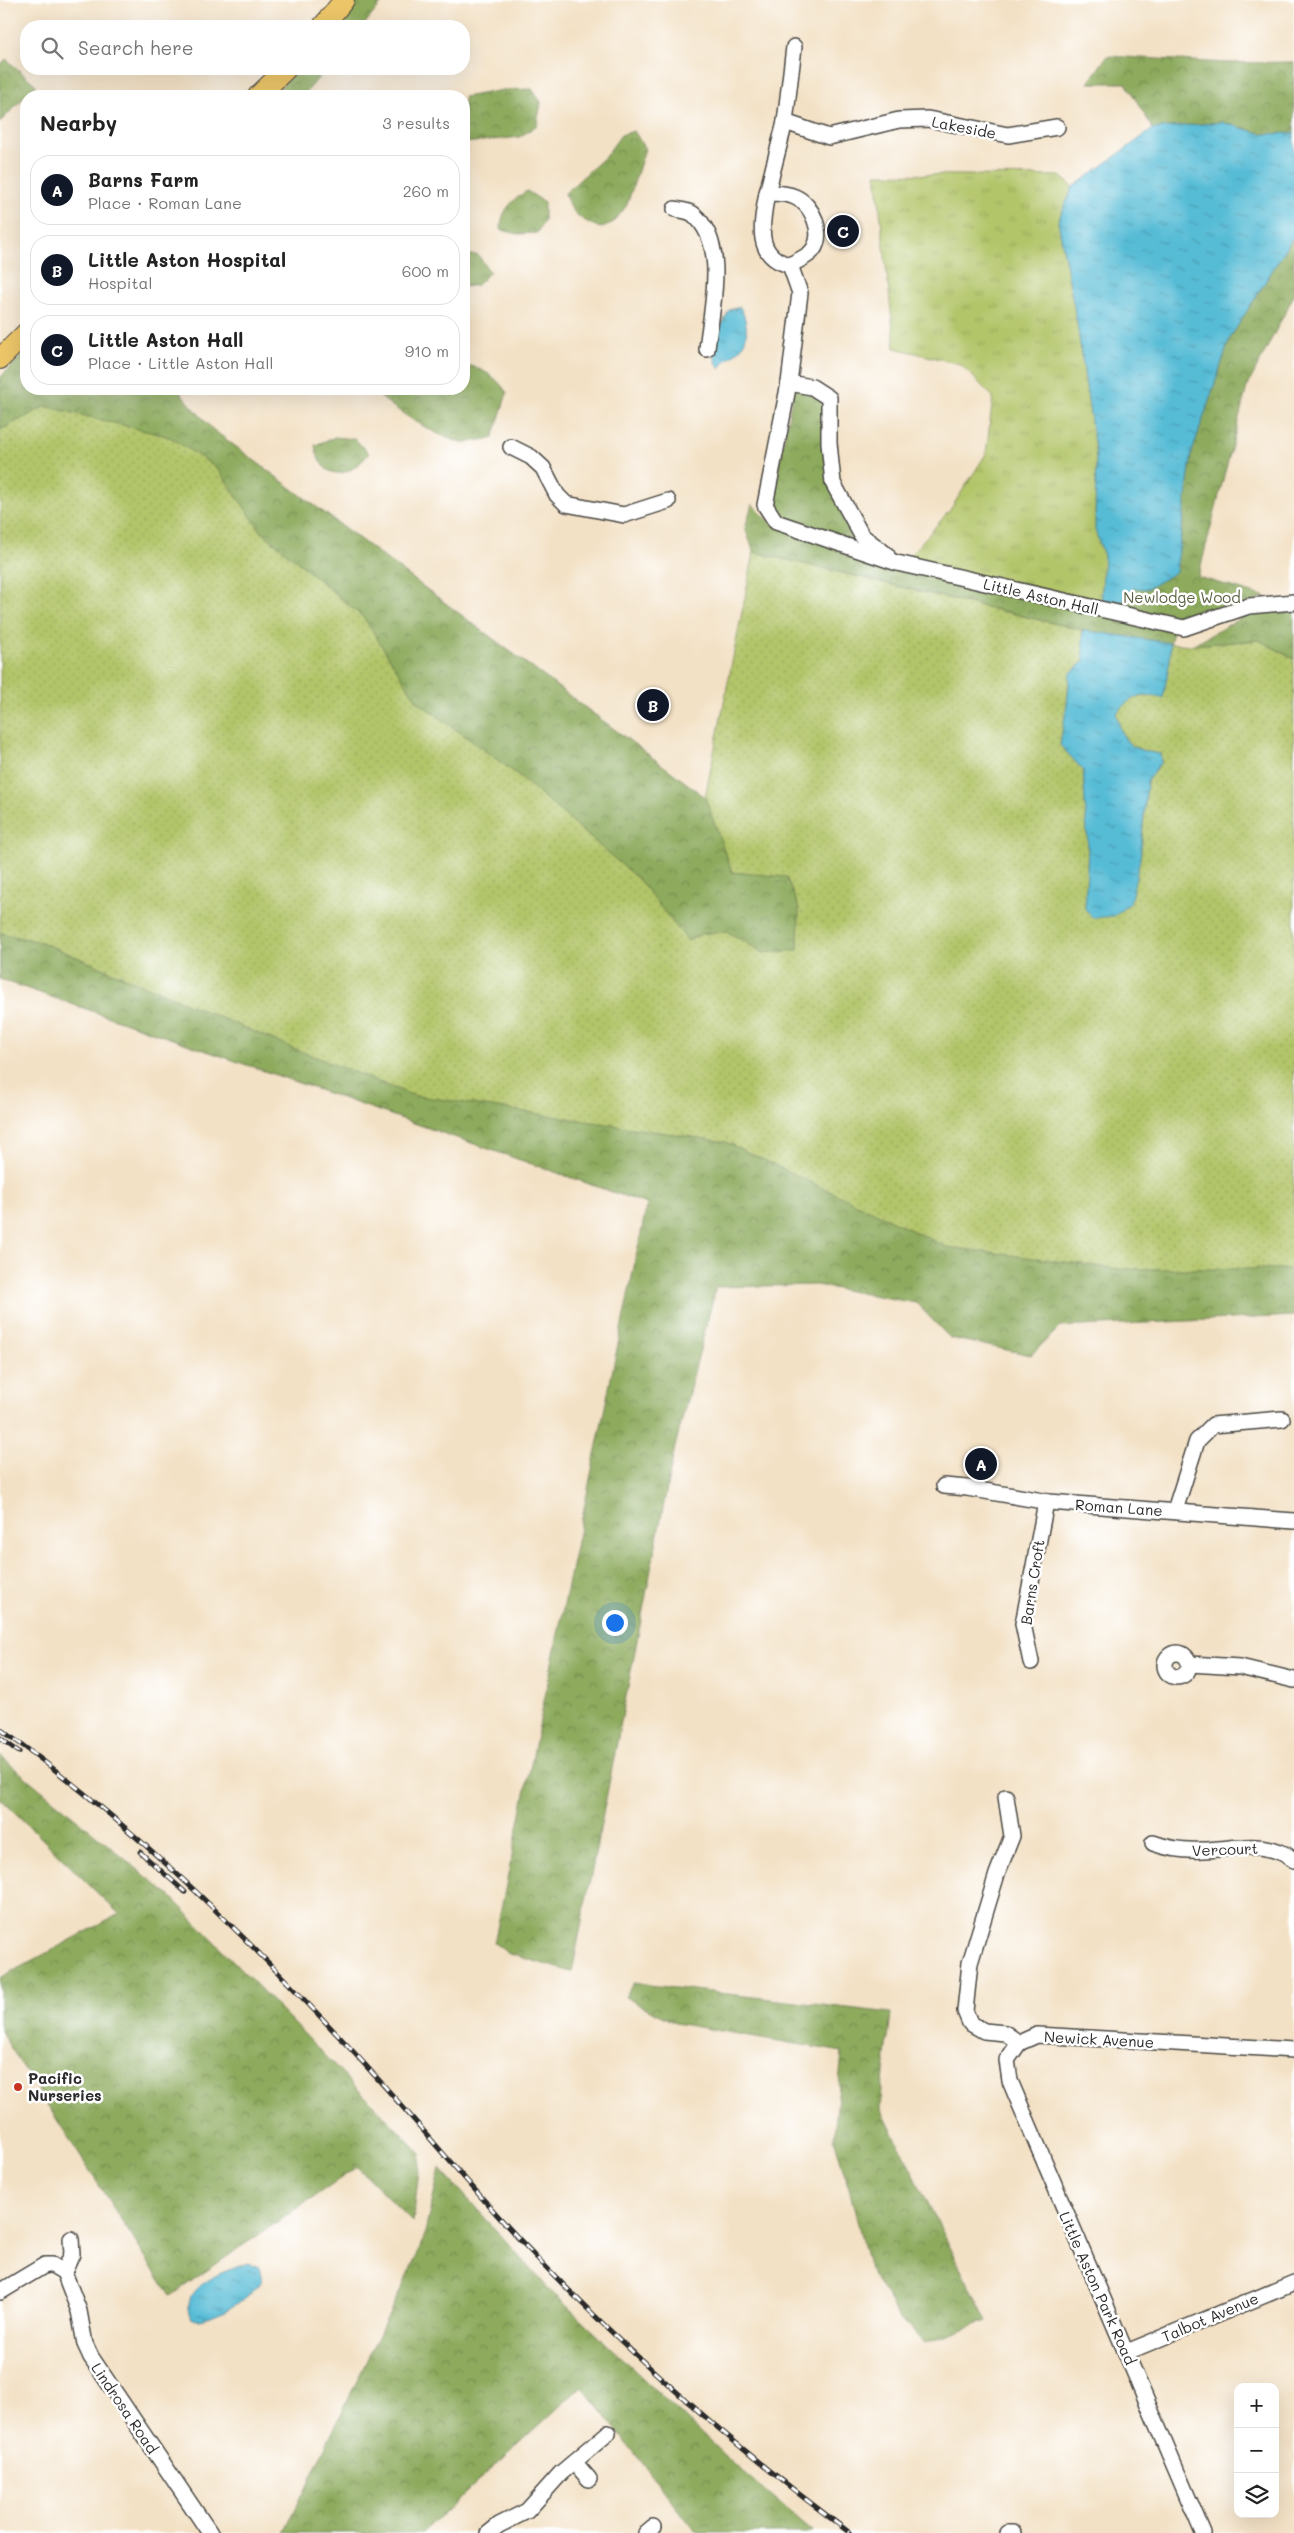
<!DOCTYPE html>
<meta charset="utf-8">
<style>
:root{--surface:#fff;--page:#f6f6f6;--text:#222;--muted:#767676;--line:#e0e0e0;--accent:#111827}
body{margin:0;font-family:Mali,sans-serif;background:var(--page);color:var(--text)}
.controls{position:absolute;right:15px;bottom:15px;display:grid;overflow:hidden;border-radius:10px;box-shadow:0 5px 20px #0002}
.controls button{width:45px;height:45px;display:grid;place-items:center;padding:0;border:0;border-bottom:1px solid var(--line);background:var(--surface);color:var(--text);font:25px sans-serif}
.you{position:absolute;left:614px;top:1622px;width:18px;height:18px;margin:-12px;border:4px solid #fff;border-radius:50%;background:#1a73e8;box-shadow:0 0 0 8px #1a73e833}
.badge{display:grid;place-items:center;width:32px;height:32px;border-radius:50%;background:var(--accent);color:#fff;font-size:16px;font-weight:700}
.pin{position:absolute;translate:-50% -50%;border:2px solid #fff;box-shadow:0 1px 5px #0006}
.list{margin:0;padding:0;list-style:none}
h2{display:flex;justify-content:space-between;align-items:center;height:65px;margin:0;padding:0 20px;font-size:21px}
h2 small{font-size:16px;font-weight:400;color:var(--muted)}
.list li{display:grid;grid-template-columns:32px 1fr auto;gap:15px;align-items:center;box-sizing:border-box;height:70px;margin:0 10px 10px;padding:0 10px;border:1px solid var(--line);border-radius:20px}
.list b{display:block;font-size:19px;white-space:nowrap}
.list p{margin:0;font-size:16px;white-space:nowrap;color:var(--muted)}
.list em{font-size:16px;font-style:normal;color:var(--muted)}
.icon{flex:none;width:28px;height:28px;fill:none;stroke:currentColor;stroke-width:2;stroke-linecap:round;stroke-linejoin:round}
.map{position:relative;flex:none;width:1294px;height:2533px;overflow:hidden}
.search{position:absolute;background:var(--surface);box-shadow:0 5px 20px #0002;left:20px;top:20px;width:450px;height:55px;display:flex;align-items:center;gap:12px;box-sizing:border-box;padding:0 18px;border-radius:20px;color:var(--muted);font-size:19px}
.panel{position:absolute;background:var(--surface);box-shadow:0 5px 20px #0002;left:20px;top:90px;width:450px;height:305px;border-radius:20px}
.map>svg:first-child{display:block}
.grass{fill:url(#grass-dots);stroke:#6e784a}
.forest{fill:url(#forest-crowns);stroke:#5c6a44}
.park{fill:url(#park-tufts);stroke:#6e784a}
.water{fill:url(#water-ripples);stroke:#417480}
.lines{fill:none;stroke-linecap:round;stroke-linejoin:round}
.minor-casing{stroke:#494642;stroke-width:18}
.major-casing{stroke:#494642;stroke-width:22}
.minor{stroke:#fff;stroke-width:15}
.major{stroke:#ecc569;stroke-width:20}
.rail-casing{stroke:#2b2b2b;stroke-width:5}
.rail{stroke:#fff;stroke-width:3;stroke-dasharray:9;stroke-linecap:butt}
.poi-dot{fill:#c8321e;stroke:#fff;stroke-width:2}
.labels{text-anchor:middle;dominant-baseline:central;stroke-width:5;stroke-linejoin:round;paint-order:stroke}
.street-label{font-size:15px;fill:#2b2b2b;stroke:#fff}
.park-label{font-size:15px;fill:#5a6141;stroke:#fff}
.poi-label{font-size:15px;font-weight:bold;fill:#2b2b2b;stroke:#fff;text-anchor:start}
</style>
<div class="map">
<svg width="1294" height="2533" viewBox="0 0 1294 2533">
<defs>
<pattern id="grass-dots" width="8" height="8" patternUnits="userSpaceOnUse" patternTransform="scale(1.25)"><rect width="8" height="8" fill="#b2c569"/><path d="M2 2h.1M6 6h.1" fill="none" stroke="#99a95b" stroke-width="1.8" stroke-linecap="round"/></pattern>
<pattern id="forest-crowns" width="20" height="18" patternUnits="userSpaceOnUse" patternTransform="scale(1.25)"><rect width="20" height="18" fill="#8daa5d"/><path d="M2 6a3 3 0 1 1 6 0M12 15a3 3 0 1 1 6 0" fill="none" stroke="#738b4d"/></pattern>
<pattern id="park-tufts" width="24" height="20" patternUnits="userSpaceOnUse" patternTransform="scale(1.25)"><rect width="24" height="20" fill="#b2c569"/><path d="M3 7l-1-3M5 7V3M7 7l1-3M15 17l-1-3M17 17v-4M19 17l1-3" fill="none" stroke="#99a95b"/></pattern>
<pattern id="water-ripples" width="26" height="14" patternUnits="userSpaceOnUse" patternTransform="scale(1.25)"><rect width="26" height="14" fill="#57bcd6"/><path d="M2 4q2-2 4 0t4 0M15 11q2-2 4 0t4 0" fill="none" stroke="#4899ae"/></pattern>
</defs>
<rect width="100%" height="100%" fill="#fff"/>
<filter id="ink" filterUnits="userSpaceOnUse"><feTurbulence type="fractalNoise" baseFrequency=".02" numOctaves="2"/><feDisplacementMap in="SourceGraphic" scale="10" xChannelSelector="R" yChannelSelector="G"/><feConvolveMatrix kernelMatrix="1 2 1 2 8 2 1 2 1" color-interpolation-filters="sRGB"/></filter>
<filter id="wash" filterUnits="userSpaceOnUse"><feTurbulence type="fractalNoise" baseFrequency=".0096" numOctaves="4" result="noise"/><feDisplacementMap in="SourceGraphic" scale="20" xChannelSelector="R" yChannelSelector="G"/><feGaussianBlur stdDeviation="1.12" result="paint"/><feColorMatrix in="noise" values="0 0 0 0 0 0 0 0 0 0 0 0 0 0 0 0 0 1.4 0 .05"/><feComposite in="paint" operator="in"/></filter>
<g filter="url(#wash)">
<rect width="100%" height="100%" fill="#f3e1c5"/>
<path class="grass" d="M26 351V389L212 429 705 797 754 552 1082 630 1084 661 1070 674 1067 704 1060 745 1083 770 1088 847 1085 909 1140 859 1147 781 1161 762 1160 754C1128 749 1125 744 1116 714L1128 699 1146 696 1170 660V643L1192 645 1259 640 1294 659V1313L647 1204 0 979V378Z"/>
<g class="forest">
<path d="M358 0H384L363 26H337Z"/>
<path d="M1107 56 1228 63 1294 62V133L1263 134 1222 122 1153 129 1126 83H1088Z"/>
<path d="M6 59 36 85 0 122V65Z"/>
<path d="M298 69H326L303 96H272Z"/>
<path d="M532 89 541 102 537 125 520 137 464 143V97L503 90Z"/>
<path d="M634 131 645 149 627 205 614 222 600 228C582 220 570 214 565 193L605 157 621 135Z"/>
<path d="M527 191 544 202V221L537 233 518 234 501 230C500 212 512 200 527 191Z"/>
<path d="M1294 236V295L1247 387 1198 577 1266 597 1185 624 1114 610 1134 588 1176 572 1192 452 1230 338Z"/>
<path d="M464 255H478L490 272 477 285 464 287Z"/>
<path d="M26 351V389H177L212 429 705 797 732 872 786 877 799 908 798 950 764 953 726 931 701 934 688 941 638 879 518 775 417 701 364 618 261 531 217 468 170 437 46 406 0 430V378Z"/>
<path d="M464 364C484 370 495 375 507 393L493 438C483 439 472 443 462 442 440 440 387 405 372 389H464Z"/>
<path d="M794 388 815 394 826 404 824 450 857 537 855 540 780 516 772 500Z"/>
<path d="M335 437 355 439 369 453C350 479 321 483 315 445Z"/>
<path d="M752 504 772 524 1173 632 1170 643 1082 630 754 552 745 528Z"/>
<path d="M1294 610V659L1259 640 1192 645 1252 612Z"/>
<path d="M0 933 41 942 295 1049 412 1095 726 1142 947 1247 1120 1269H1294V1316L1060 1327 1031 1355 950 1338 916 1303 816 1285 716 1287 675 1447 572 1972 509 1954 494 1943 647 1204 0 979Z"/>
<path d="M0 1756 170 1896 421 2154 413 2222 357 2167 170 2296 0 2031V1978L119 1914 0 1798Z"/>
<path d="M633 1983 891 2013 880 2107 987 2321 925 2343 902 2321 869 2269 851 2196 834 2138 842 2052 675 2023 625 1997Z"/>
<path d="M440 2168 549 2289 729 2460 814 2533H697L582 2386 422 2533H284L422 2245Z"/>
</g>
<path class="park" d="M876 174 1060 176 1073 187 1058 221 1077 323 1096 456 1095 530 1104 556 1101 608 904 562 950 510 986 454 993 397 960 364 895 348Z"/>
<g class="water">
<path d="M1222 122 1263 134 1294 133V236L1230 338 1192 452 1176 572 1147 589 1134 588 1114 610 1101 608 1104 556 1095 530 1096 456 1077 323 1058 221 1073 187 1153 129Z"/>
<path d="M740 307C747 318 750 339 740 349 732 357 725 359 720 369 706 352 721 327 729 310Z"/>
<path d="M1082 630 1170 643V660L1163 698C1139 694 1132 695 1116 714 1124 744 1128 749 1160 754L1161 762 1147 781 1140 859 1130 903 1114 916 1093 918 1085 909 1088 847 1083 770 1060 745 1067 704 1070 674 1084 661Z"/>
<path d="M248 2263 260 2267C261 2271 263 2276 262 2279 259 2294 206 2326 192 2319 176 2285 224 2272 248 2263Z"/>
</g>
</g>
<g filter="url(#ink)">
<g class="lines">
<g class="minor-casing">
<g id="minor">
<path d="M794 47 785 122 767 193C776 193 787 193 795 197 812 204 825 233 813 250 809 256 797 261 790 265L800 293 789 383 765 505 776 522 897 563 1184 628 1249 606 1294 602"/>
<path d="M785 122 829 137 899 120 928 119 1008 135 1057 127"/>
<path d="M767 193C762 222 753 257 790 265"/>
<path d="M675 209C680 210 689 211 693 214 729 244 711 309 707 349"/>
<path d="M789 383 812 387 829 398V443L833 483 862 536 887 555"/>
<path d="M511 447 531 457 543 468 557 495 566 504 624 515 668 501"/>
<path d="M944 1486 967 1488 1049 1502 1294 1521"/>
<path d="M1175 1510 1197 1441 1213 1425 1282 1419"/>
<circle cx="1177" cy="1665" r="12"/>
<path d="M1031 1662 1023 1624 1046 1502"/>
<path d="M1190 1664 1240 1667 1294 1680"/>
<path d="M1006 1797 1012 1836 997 1874 970 1963 965 2011 970 2023 984 2031 1005 2033 1019 2043"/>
<path d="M1153 1843C1169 1849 1186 1851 1203 1850 1236 1849 1266 1839 1294 1860"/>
<path d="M1019 2043 1007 2060 1010 2081 1203 2533"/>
<path d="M1019 2043 1037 2035 1294 2050"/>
<path d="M64 2272 79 2311 85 2344 91 2357 210 2533"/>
<path d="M64 2272 72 2254 71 2239"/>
<path d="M0 2292 45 2265H52L64 2272"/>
<path d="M1127 2352 1294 2283"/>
<path d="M575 2463 589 2479"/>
<path d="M489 2533 499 2525 527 2511 561 2473 608 2433"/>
<path d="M646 2533 653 2527"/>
<path d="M1008 2533H1013"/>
</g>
</g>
<g class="major-casing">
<g id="major">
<path d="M323 26 344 0"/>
<path d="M258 96 286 69"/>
<path d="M0 359 26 333"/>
</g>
</g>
<use href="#minor" class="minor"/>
<use href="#major" class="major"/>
<g class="rail-casing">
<g id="rail">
<path d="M0 1729C121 1815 231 1921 332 2029 397 2097 456 2171 520 2240 621 2347 732 2445 850 2533"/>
<path d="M0 1738 19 1752"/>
<path d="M140 1852 185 1892"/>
</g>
</g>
<use href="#rail" class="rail"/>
</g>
</g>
<circle class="poi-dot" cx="18" cy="2087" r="5"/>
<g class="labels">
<g class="street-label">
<text transform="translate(964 127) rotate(11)">Lakeside</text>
<text transform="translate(1041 596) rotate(13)">Little Aston Hall</text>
<text transform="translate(1119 1507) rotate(4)">Roman Lane</text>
<text transform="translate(1032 1582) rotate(-81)">Barns Croft</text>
<text transform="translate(1225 1849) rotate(-2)">Vercourt</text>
<text transform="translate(1099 2039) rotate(3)">Newick Avenue</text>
<text transform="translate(1098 2288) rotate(66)">Little Aston Park Road</text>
<text transform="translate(1210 2317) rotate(-23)">Talbot Avenue</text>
<text transform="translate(125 2408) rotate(56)">Lindrosa Road</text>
</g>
<g class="park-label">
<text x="1182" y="597">Newlodge Wood</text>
</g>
<g class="poi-label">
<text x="28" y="2078">Pacific<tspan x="28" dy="17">Nurseries</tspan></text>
</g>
</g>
</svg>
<div class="controls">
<button>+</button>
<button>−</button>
<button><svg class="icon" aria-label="layers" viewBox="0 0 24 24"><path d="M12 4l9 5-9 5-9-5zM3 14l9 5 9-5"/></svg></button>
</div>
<div class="you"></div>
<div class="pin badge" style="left:981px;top:1464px">A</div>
<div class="pin badge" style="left:653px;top:705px">B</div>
<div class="pin badge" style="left:843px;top:231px">C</div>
<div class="search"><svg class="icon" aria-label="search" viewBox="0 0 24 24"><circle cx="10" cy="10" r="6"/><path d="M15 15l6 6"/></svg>Search here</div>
<section class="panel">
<h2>Nearby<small>3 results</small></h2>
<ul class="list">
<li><span class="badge">A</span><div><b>Barns Farm</b><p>Place · Roman Lane</p></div><em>260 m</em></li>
<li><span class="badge">B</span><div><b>Little Aston Hospital</b><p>Hospital</p></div><em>600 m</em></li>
<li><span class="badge">C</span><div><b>Little Aston Hall</b><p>Place · Little Aston Hall</p></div><em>910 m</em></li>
</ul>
</section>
</div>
